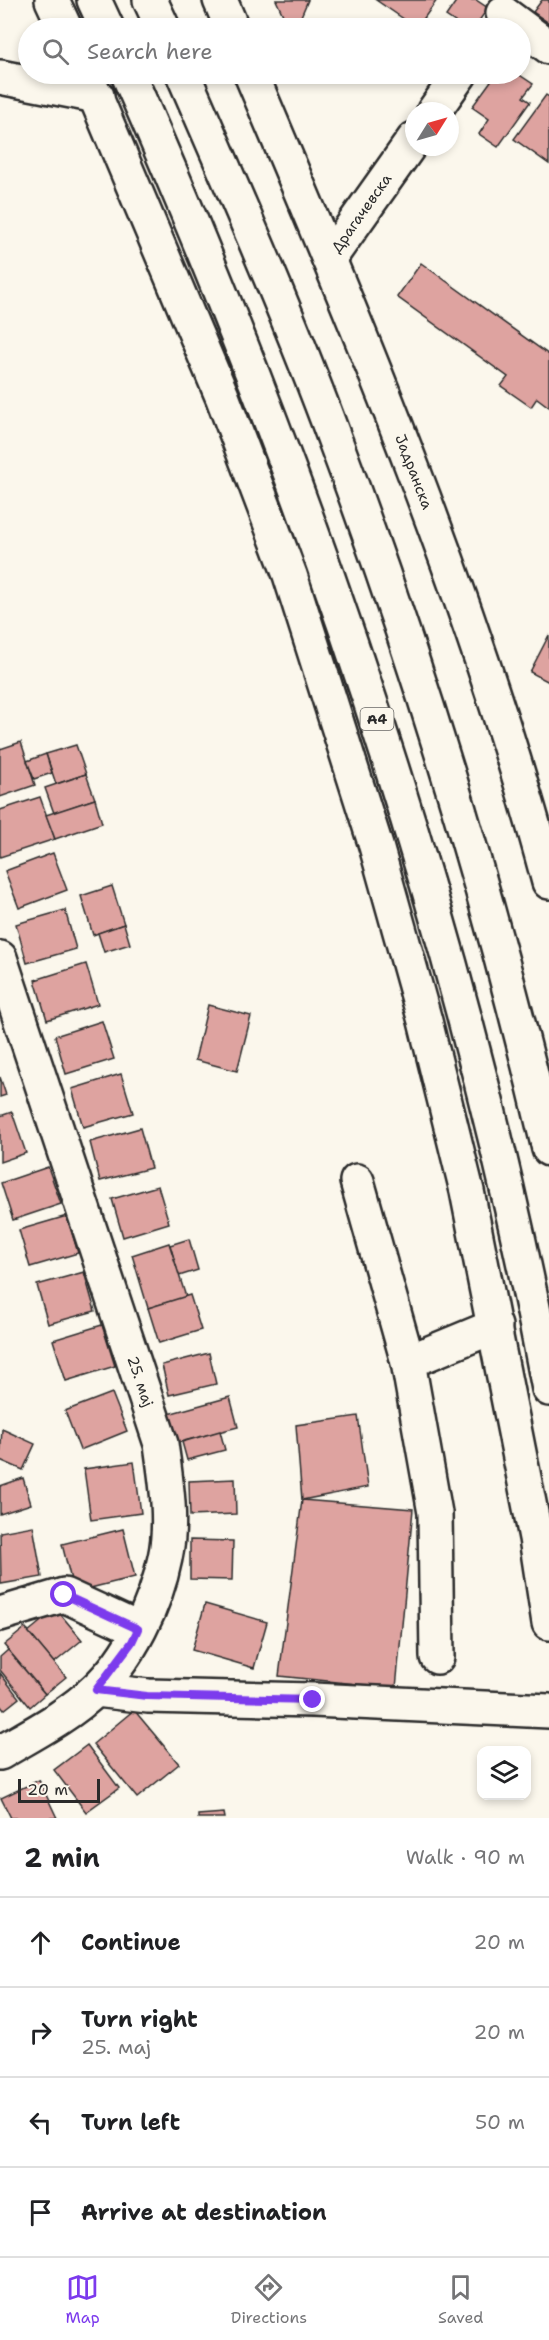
<!DOCTYPE html>
<meta charset="utf-8">
<style>
:root{--surface:#fff;--page:#f2f2f2;--text:#202124;--muted:#757577;--line:#e0e0e0;--accent:#7c3aed}
body{margin:0;font-family:"Shantell Sans",sans-serif;background:var(--page);color:var(--text)}
.controls{position:absolute;right:18px;bottom:18px;display:grid;overflow:hidden;border-radius:12px;box-shadow:0 3px 9px #0003}
.controls button{width:54px;height:54px;display:grid;place-items:center;padding:0;border:0;border-bottom:2px solid var(--line);background:var(--surface);color:var(--text);font:30px sans-serif}
.compass{position:absolute;left:405px;top:102px;width:54px;height:54px;border-radius:50%;background:var(--surface);box-shadow:0 3px 9px #0003;rotate:53deg}
.scale{position:absolute;left:18px;bottom:15px;width:82px;box-sizing:border-box;padding-left:6px;border:3px solid #2b2b2b;border-top:0;font-size:16px;line-height:21px;white-space:nowrap;color:#2b2b2b;-webkit-text-stroke:4px #fbf7ec;paint-order:stroke}
.stop{position:absolute;width:18px;height:18px;margin:-14px;border:4px solid #7c3aed;border-radius:50%;background:#fff}
.stop.end{background:#7c3aed;border-color:#fff;box-shadow:0 2px 6px #0008}
.list{margin:0;padding:0;list-style:none}
h2{display:flex;justify-content:space-between;align-items:center;height:78px;margin:0;padding:0 24px;font-size:26px}
h2 small{font-size:20px;font-weight:400;color:var(--muted)}
.list li{display:grid;grid-template-columns:39px 1fr auto;gap:18px;align-items:center;box-sizing:border-box;height:90px;padding:0 24px;border-top:2px solid var(--line)}
.list b{display:block;font-size:22px;white-space:nowrap}
.list p{margin:0;font-size:20px;white-space:nowrap;color:var(--muted)}
.list em{font-size:20px;font-style:normal;color:var(--muted)}
.icon{flex:none;width:33px;height:33px;fill:none;stroke:currentColor;stroke-width:2;stroke-linecap:round;stroke-linejoin:round}
.map{position:relative;flex:none;width:549px;height:1818px;overflow:hidden}
.search{position:absolute;background:var(--surface);box-shadow:0 3px 9px #0003;left:18px;right:18px;top:18px;height:66px;display:flex;align-items:center;gap:15px;box-sizing:border-box;padding:0 21px;border-radius:33px;color:var(--muted);font-size:22px}
.sheet{height:438px;background:var(--surface)}
nav{display:flex;justify-content:space-around;align-items:center;box-sizing:border-box;height:84px;border-top:2px solid var(--line);background:var(--surface);font-size:16px;color:var(--muted)}
nav a{display:grid;justify-items:center;gap:3px}
nav .on{color:var(--accent)}
.map>svg:first-child{display:block}
.building{fill:#dea3a0;stroke:#2b2b2b;stroke-width:1.5}
.lines{fill:none;stroke-linecap:round;stroke-linejoin:round}
.minor-casing{stroke:#2b2b2b;stroke-width:38}
.major-casing{stroke:#2b2b2b;stroke-width:38}
.highway-casing{stroke:#2b2b2b;stroke-width:38}
.minor{stroke:#fbf7ec;stroke-width:33}
.major{stroke:#fbf7ec;stroke-width:33}
.highway{stroke:#fbf7ec;stroke-width:33}
.route{stroke:#7c3aed;stroke-width:8}
.labels{text-anchor:middle;dominant-baseline:central;stroke-width:6;stroke-linejoin:round;paint-order:stroke}
.shield{fill:#fbf7ec;stroke:#696865;stroke-width:1.5}
.shield-label{font-size:14px;font-weight:bold;fill:#2b2b2b}
.street-label{font-size:15px;fill:#2b2b2b;stroke:#fbf7ec}
</style>
<div class="map">
<svg width="549" height="1818" viewBox="0 0 549 1818">
<rect width="100%" height="100%" fill="#fbf7ec"/>
<filter id="ink" filterUnits="userSpaceOnUse"><feTurbulence type="fractalNoise" baseFrequency=".0167" numOctaves="2"/><feDisplacementMap in="SourceGraphic" scale="12" xChannelSelector="R" yChannelSelector="G"/><feConvolveMatrix kernelMatrix="1 2 1 2 8 2 1 2 1" color-interpolation-filters="sRGB"/></filter>
<g filter="url(#ink)">
<g class="building">
<path d="M276 0H308L296 28H289Z"/>
<path d="M376 0H437L417 28Z"/>
<path d="M457 0H476L488 8 474 28H464L446 16Z"/>
<path d="M542 0H549V23L533 12Z"/>
<path d="M496 74H518L533 84 523 97 530 102 498 147 479 134 489 119 472 107Z"/>
<path d="M546 95 549 97V164L514 139Z"/>
<path d="M421 263 549 355V407L537 398 531 407 501 386 508 377 397 297Z"/>
<path d="M549 635V682L530 672Z"/>
<path d="M21 742 35 785 0 797V749Z"/>
<path d="M76 745 86 774 56 784 46 754Z"/>
<path d="M46 754 52 773 34 779 27 761Z"/>
<path d="M86 774 95 799 54 813 45 788Z"/>
<path d="M40 797 55 839 0 857V810Z"/>
<path d="M95 799 102 823 55 839 46 815Z"/>
<path d="M53 853 67 890 19 908 5 871Z"/>
<path d="M112 886 124 924 93 935 81 896Z"/>
<path d="M65 910 76 949 27 963 16 924Z"/>
<path d="M124 924 130 944 104 952 98 933Z"/>
<path d="M86 964 98 1004 47 1020 35 980Z"/>
<path d="M208 1005 251 1016 237 1071 195 1060Z"/>
<path d="M102 1021 114 1059 66 1074 55 1036Z"/>
<path d="M121 1074 133 1113 83 1127 72 1089Z"/>
<path d="M0 1077 6 1095 0 1097Z"/>
<path d="M12 1112 26 1153 0 1162V1116Z"/>
<path d="M140 1128 151 1168 100 1181 90 1142Z"/>
<path d="M48 1167 61 1204 13 1220 1 1183Z"/>
<path d="M158 1186 169 1223 123 1237 112 1199Z"/>
<path d="M67 1216 78 1253 30 1267 19 1230Z"/>
<path d="M189 1239 198 1270 179 1276 170 1245Z"/>
<path d="M169 1243 186 1297 148 1308 132 1255Z"/>
<path d="M84 1272 95 1311 48 1324 37 1285Z"/>
<path d="M190 1295 201 1330 159 1343 148 1308Z"/>
<path d="M102 1325 115 1366 66 1381 53 1340Z"/>
<path d="M209 1353 216 1384 169 1395 162 1365Z"/>
<path d="M112 1393 127 1431 80 1450 65 1411Z"/>
<path d="M230 1397 238 1427 176 1443 168 1414Z"/>
<path d="M358 1416 368 1487 302 1500 296 1425Z"/>
<path d="M2 1429 35 1444 23 1470 0 1460Z"/>
<path d="M220 1431 225 1450 187 1460 182 1442Z"/>
<path d="M134 1462 141 1513 91 1520 84 1469Z"/>
<path d="M23 1478 31 1504 0 1514V1486Z"/>
<path d="M235 1479 236 1514 190 1516 189 1481Z"/>
<path d="M302 1500 413 1509 396 1688 279 1676Z"/>
<path d="M33 1526 42 1577 1 1584 0 1532Z"/>
<path d="M123 1529 135 1577 74 1592 62 1544Z"/>
<path d="M190 1540 233 1541 232 1580 190 1579Z"/>
<path d="M205 1604 267 1622 254 1668 192 1650Z"/>
<path d="M56 1609 82 1640 54 1663 28 1632Z"/>
<path d="M25 1628 66 1677 45 1694 4 1645Z"/>
<path d="M8 1650 45 1694 30 1707 0 1670V1657Z"/>
<path d="M0 1673 19 1698 4 1710 0 1705Z"/>
<path d="M134 1710 179 1764 137 1798 93 1744Z"/>
<path d="M87 1745 119 1788 86 1812 54 1770Z"/>
<path d="M39 1780 57 1818H11L1 1798Z"/>
<path d="M224 1813 225 1818H198V1815Z"/>
</g>
<g class="lines">
<g class="minor-casing">
<g id="minor">
<path d="M220 0 232 28"/>
<path d="M503 13 549 47"/>
<path id="s1" d="M251 74C363 338 475 604 549 882"/>
<path d="M0 77 97 96"/>
<path d="M434 111 460 74"/>
<path id="s2" d="M329 259 414 139"/>
<path id="s3" d="M0 958 161 1444C166 1480 173 1522 165 1558 156 1604 130 1658 95 1690 68 1716 32 1734 0 1753"/>
<path d="M357 1181 408 1362 495 1326"/>
<path d="M408 1362 435 1513 437 1657"/>
<path d="M0 1614 64 1595 138 1629"/>
<path d="M96 1690 148 1696 313 1700 549 1711"/>
</g>
</g>
<g class="major-casing">
<g id="major">
<path d="M52 0 65 28"/>
<path d="M86 74 222 396 290 575 376 846 425 1021 467 1191 536 1538 549 1623"/>
</g>
</g>
<g class="highway-casing">
<g id="highway">
<path d="M94 0 107 28"/>
<path d="M150 0 163 28"/>
<path d="M128 74C314 496 464 935 549 1389"/>
<path d="M183 74C236 196 290 318 336 443 422 673 493 909 549 1149"/>
</g>
</g>
<use href="#minor" class="minor"/>
<use href="#major" class="major"/>
<use href="#highway" class="highway"/>
</g>
</g>
<g class="lines" filter="url(#ink)">
<path class="route" d="M64 1595 138 1629 132 1642 96 1690 147 1696 313 1700"/>
</g>
<g class="labels">
<rect class="shield" x="360.5" y="708" width="33" height="22" rx="4.5"/>
<g class="shield-label">
<text x="377" y="719">A4</text>
</g>
<g class="street-label">
<text stroke="none"><textPath href="#s2" startOffset="56">Драгачевска</textPath></text>
<text stroke="none"><textPath href="#s1" startOffset="430">Јадранска</textPath></text>
<text stroke="none"><textPath href="#s3" startOffset="446">25. мај</textPath></text>
</g>
</g>
</svg>
<div class="controls">
<button><svg class="icon" aria-label="layers" viewBox="0 0 24 24"><path d="M12 4l9 5-9 5-9-5zM3 14l9 5 9-5"/></svg></button>
</div>
<svg class="compass" viewBox="-18 -18 36 36"><path d="M0-13l5 13h-10z" fill="#e53935"/><path d="M0 13l5-13h-10z" fill="#757577"/></svg>
<div class="scale">20 m</div>
<div class="stop" style="left:64px;top:1595px"></div>
<div class="stop end" style="left:313px;top:1700px"></div>
<div class="search"><svg class="icon" aria-label="search" viewBox="0 0 24 24"><circle cx="10" cy="10" r="6"/><path d="M15 15l6 6"/></svg>Search here</div>
</div>
<section class="sheet">
<h2>2 min<small>Walk · 90 m</small></h2>
<ul class="list">
<li><svg class="icon" aria-label="ahead" viewBox="0 0 24 24"><path d="M12 20V5M6 11l6-6 6 6"/></svg><div><b>Continue</b></div><em>20 m</em></li>
<li><svg class="icon" aria-label="right" viewBox="0 0 24 24"><path d="M7 20v-9h11M14 6l5 5-5 5"/></svg><div><b>Turn right</b><p>25. мај</p></div><em>20 m</em></li>
<li><svg class="icon" aria-label="left" viewBox="0 0 24 24"><path d="M17 20v-9H6M10 6l-5 5 5 5"/></svg><div><b>Turn left</b></div><em>50 m</em></li>
<li><svg class="icon" aria-label="arrive" viewBox="0 0 24 24"><path d="M6 21V4h12l-3 4 3 4H6"/></svg><div><b>Arrive at destination</b></div></li>
</ul>
</section>
<nav>
<a class="on"><svg class="icon" aria-label="map" viewBox="0 0 24 24"><path d="M3 6l6-2 6 2 6-2v14l-6 2-6-2-6 2zM9 4v14M15 6v14"/></svg>Map</a>
<a><svg class="icon" aria-label="directions" viewBox="0 0 24 24"><path d="M12 3l9 9-9 9-9-9zM9 14v-3h6M13 9l2 2-2 2"/></svg>Directions</a>
<a><svg class="icon" aria-label="saved" viewBox="0 0 24 24"><path d="M7 4h10v16l-5-4-5 4z"/></svg>Saved</a>
</nav>
